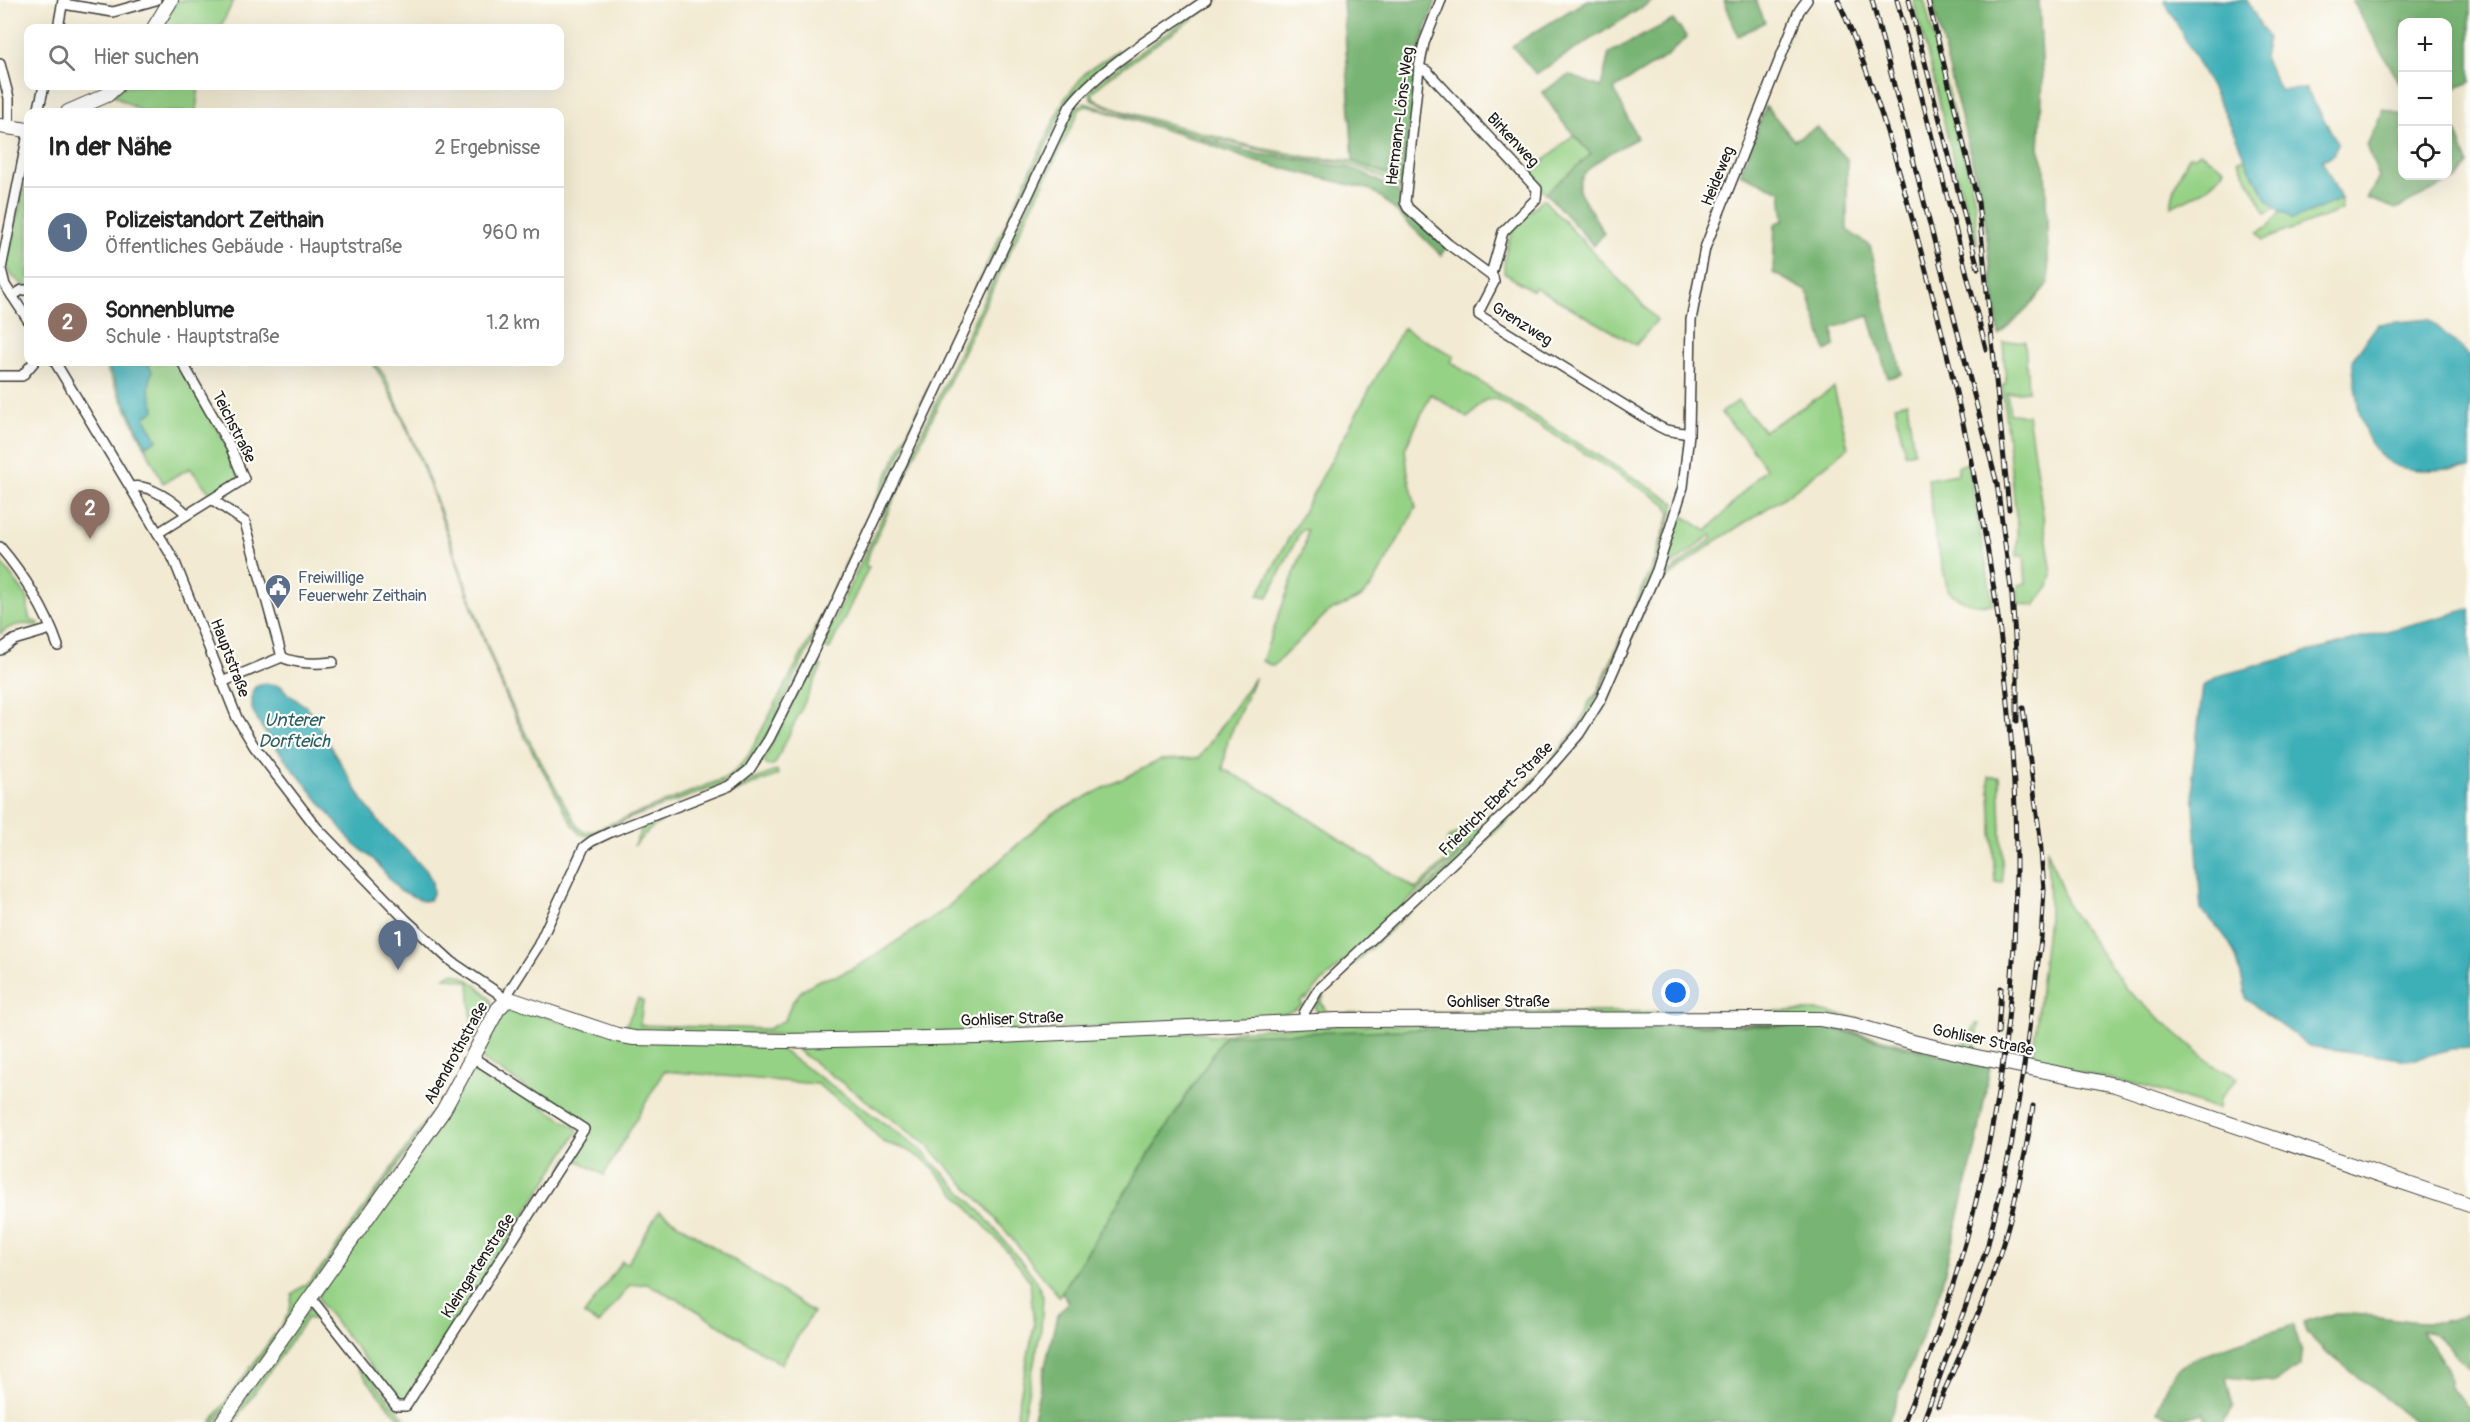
<!DOCTYPE html>
<html lang="de">
<meta charset="utf-8">
<style>
:root{--surface:#fff;--page:#f6f6f6;--text:#222;--muted:#767676;--line:#e0e0e0;--accent:#7c3aed}
body{margin:0;font-family:Pangolin,sans-serif;background:var(--page);color:var(--text)}
.controls{position:absolute;right:18px;top:18px;display:grid;overflow:hidden;border-radius:12px;box-shadow:0 6px 24px #0002}
.controls button{width:54px;height:54px;display:grid;place-items:center;padding:0;border:0;border-bottom:2px solid var(--line);background:var(--surface);color:var(--text);font:30px sans-serif}
.you{position:absolute;left:1676px;top:993px;width:21px;height:21px;margin:-15px;border:4px solid #fff;border-radius:50%;background:#1a73e8;box-shadow:0 0 0 9px #1a73e833}
.badge{display:grid;place-items:center;width:39px;height:39px;border-radius:50%;background:var(--accent);color:#fff;font-size:20px;font-weight:700}
.pin{position:absolute;translate:-50% -50px;filter:drop-shadow(0 2px 3px #0008)}
.pin::after{content:'';position:absolute;top:32px;width:21px;height:18px;background:inherit;clip-path:polygon(0 0,100% 0,50% 100%)}
.list{margin:0;padding:0;list-style:none}
h2{display:flex;justify-content:space-between;align-items:center;height:78px;margin:0;padding:0 24px;font-size:26px}
h2 small{font-size:20px;font-weight:400;color:var(--muted)}
.list li{display:grid;grid-template-columns:39px 1fr auto;gap:18px;align-items:center;box-sizing:border-box;height:90px;padding:0 24px;border-top:2px solid var(--line)}
.list b{display:block;font-size:22px;white-space:nowrap}
.list p{margin:0;font-size:20px;white-space:nowrap;color:var(--muted)}
.list em{font-size:20px;font-style:normal;color:var(--muted)}
.icon{flex:none;width:33px;height:33px;fill:none;stroke:currentColor;stroke-width:2;stroke-linecap:round;stroke-linejoin:round}
.map{position:relative;flex:none;width:2470px;height:1422px;overflow:hidden}
.search{position:absolute;background:var(--surface);box-shadow:0 6px 24px #0002;left:24px;top:24px;width:540px;height:66px;display:flex;align-items:center;gap:15px;box-sizing:border-box;padding:0 21px;border-radius:12px;color:var(--muted);font-size:22px}
.panel{position:absolute;background:var(--surface);box-shadow:0 6px 24px #0002;left:24px;top:108px;width:540px;height:258px;border-radius:12px}
.map>svg:first-child{display:block}
.green{fill:#96d286;stroke:#597751;stroke-width:1.5}
.forest{fill:#78b473;stroke:#4a6848;stroke-width:1.5}
.water{fill:#3eafb7;stroke:#2d666a;stroke-width:1.5}
.lines{fill:none;stroke-linecap:round;stroke-linejoin:round}
.street-casing{stroke:#3c3b37;stroke-width:12}
.secondary-casing{stroke:#3c3b37;stroke-width:16}
.street{stroke:#fff;stroke-width:9}
.secondary{stroke:#fff;stroke-width:14}
.rail-casing{stroke:#1c1c1c;stroke-width:5}
.rail{stroke:#fdfcf7;stroke-width:3;stroke-dasharray:9;stroke-linecap:butt}
.labels{text-anchor:middle;dominant-baseline:central;stroke-width:4.5;stroke-linejoin:round;paint-order:stroke}
.street-label{font-size:16px;fill:#1c1c1c;stroke:#fdfcf7}
.service-label{font-size:16px;fill:#4e5e75;stroke:#fdfcf7;text-anchor:start}
.water-label{font-size:18px;font-style:italic;fill:#2b5e62;stroke:#fdfcf7}
</style>
<div class="map">
<svg width="2470" height="1422" viewBox="0 0 2470 1422">
<rect width="100%" height="100%" fill="#fdfcf7"/>
<filter id="ink" filterUnits="userSpaceOnUse"><feTurbulence type="fractalNoise" baseFrequency=".0167" numOctaves="2"/><feDisplacementMap in="SourceGraphic" scale="12" xChannelSelector="R" yChannelSelector="G"/><feConvolveMatrix kernelMatrix="1 2 1 2 8 2 1 2 1" color-interpolation-filters="sRGB"/></filter>
<filter id="wash" filterUnits="userSpaceOnUse"><feTurbulence type="fractalNoise" baseFrequency=".008" numOctaves="4" result="noise"/><feDisplacementMap in="SourceGraphic" scale="24" xChannelSelector="R" yChannelSelector="G"/><feGaussianBlur stdDeviation="1.35" result="paint"/><feColorMatrix in="noise" values="0 0 0 0 0 0 0 0 0 0 0 0 0 0 0 0 0 1.4 0 .05"/><feComposite in="paint" operator="in"/></filter>
<g filter="url(#wash)">
<rect width="100%" height="100%" fill="#f2ead2"/>
<g class="green">
<path d="M178 0H234L220 28H158Z"/>
<path d="M1214 0H1219L1107 79 1093 92V99L1123 111 1250 146 1308 157 1353 161 1402 180 1401 189C1383 178 1363 166 1342 163 1322 160 1302 160 1282 155 1218 141 1152 125 1091 100L1090 90 1100 80Z"/>
<path d="M1913 0H1924L1970 178 1975 202 1977 246C1951 165 1937 81 1913 0Z"/>
<path d="M1118 50 1121 55 1089 77 1066 104 827 611 763 742 746 767 738 775 715 787 630 818 596 834 588 836 580 834C567 819 558 797 548 779 492 687 466 581 428 481 412 440 396 399 372 362 385 370 392 393 399 408 439 495 464 587 499 676 521 730 550 778 579 828L584 832 593 831 725 778 734 772 748 756 812 635 1064 100 1086 72Z"/>
<path d="M123 86H199L196 112H142L114 95Z"/>
<path d="M1084 103 1201 138 1200 141 1094 108 1086 106 1080 109 1016 239 870 551 865 566 869 567 829 650 822 646 1063 130 1077 106Z"/>
<path d="M1573 135 1591 154 1546 193 1528 175Z"/>
<path d="M2200 152 2225 169C2213 189 2191 197 2171 207 2173 189 2180 171 2190 155L2195 156Z"/>
<path d="M2246 158 2268 200 2277 207 2266 213 2238 160Z"/>
<path d="M28 172V287H26L12 276 6 263Z"/>
<path d="M1543 199 1657 320 1636 345 1535 287 1533 291 1504 273C1504 233 1516 225 1543 199Z"/>
<path d="M2341 199 2342 210 2263 240 2258 232 2270 225 2280 212 2286 213 2293 218 2305 215Z"/>
<path d="M1403 328 1454 356 1451 362 1500 395 1675 503 1655 568 1587 719 1532 784 1318 986 1306 1000 1305 998 1300 1002 1302 1005C1276 1025 1228 1018 1196 1019V1023L879 1036 632 1033 629 1030 627 1032H623L638 999 643 1001 640 1025 768 1029 785 1020 791 1004 803 989 819 980 839 975 865 962 943 911 1052 814 1160 760 1199 758 1255 677 1228 740 1223 769 1274 796 1416 889 1447 860V840C1458 828 1473 835 1488 823 1521 795 1554 760 1579 725 1584 718 1584 711 1588 704 1590 700 1594 697 1597 693L1652 566 1670 514 1667 505 1662 501 1496 399 1485 400 1468 418 1431 394 1405 449 1408 474 1416 508 1372 586 1360 598 1328 612 1273 666 1262 661 1305 544 1307 530H1301L1268 597 1258 595Z"/>
<path d="M2025 341 2028 391 2007 393 2010 414 2028 415 2052 574 2049 587 2035 605 2018 604V585L2026 583 2024 556H2017V525L2002 385 2006 384 2003 342Z"/>
<path d="M103 362H178L229 449 239 478 213 497 190 468 163 483Z"/>
<path d="M1834 388 1848 448 1785 497 1716 541 1662 582 1652 594 1639 621 1603 709 1581 742 1505 823 1336 980 1325 991 1321 1003 1327 1012 1336 1013 1819 1011 1857 1018 1958 1045 1967 1042 1976 1024H1979L1976 1047 1973 1050 1855 1021 1321 1015 1317 1013 1315 1007 1324 989 1582 736 1601 706 1658 578 1666 575 1713 538 1711 535 1663 572H1660L1680 514 1707 531 1766 468 1746 440 1721 413 1738 401 1764 431Z"/>
<path d="M1907 402 1914 452 1905 454 1895 405Z"/>
<path d="M1968 463 1993 604C1975 606 1961 603 1948 590L1936 540 1928 479 1958 474V466Z"/>
<path d="M0 561 28 598V612L30 620 39 623V626C24 623 12 623 0 634Z"/>
<path d="M813 663 822 666 775 764 769 766 763 761Z"/>
<path d="M777 770 778 775 663 820 648 831 634 846 644 823 720 795Z"/>
<path d="M1989 777H1999L2003 883 1995 882Z"/>
<path d="M2047 849 2068 906 2126 989 2213 1065 2238 1078 2219 1099 2218 1109 2139 1085 2032 1062 2049 909Z"/>
<path d="M451 973C462 972 495 996 492 1008 490 1019 479 1032 473 1042L469 982 445 977Z"/>
<path d="M515 1008 579 1027 780 1049 919 1148 979 1210 1034 1277 1043 1296 1041 1329 1022 1422H1015L1034 1326 1030 1281 1009 1253 927 1162 907 1150 883 1142 856 1114 817 1084 664 1071 604 1175 572 1157 561 1174 560 1172 569 1157 572 1156 591 1128 484 1061 481 1057 503 1013Z"/>
<path d="M1560 1022 1821 1024 1990 1064 1985 1067 1837 1029 1804 1025H1560L1225 1035 1059 1296 984 1205 926 1144 797 1050 803 1045 1204 1032 1209 1036 1225 1035 1235 1031 1304 1026Z"/>
<path d="M479 1066 578 1129 577 1133 406 1400 400 1403 320 1303 318 1296 474 1067Z"/>
<path d="M430 1115 433 1116 216 1422H211L285 1320 290 1310 292 1294 311 1280 323 1266Z"/>
<path d="M659 1211 813 1312 781 1364 685 1303 647 1284 630 1285 599 1324 584 1315 622 1261 627 1264Z"/>
<path d="M309 1308 315 1310 408 1422H405L391 1409 319 1321 307 1318 234 1422H228Z"/>
</g>
<g class="forest">
<path d="M1343 0H1436L1422 41 1402 180 1353 161Z"/>
<path d="M1587 0H1654L1536 74 1512 46Z"/>
<path d="M1724 0H1756L1765 22 1738 36Z"/>
<path d="M1932 0H2039L2043 79 2039 148 2045 167 2049 282 2027 309 1999 335 1983 206Z"/>
<path d="M2352 0H2470V82L2448 92V22H2402V87Z"/>
<path d="M1673 20 1687 37 1666 57 1614 89 1637 138C1619 149 1576 167 1579 191L1604 233 1594 246 1546 193 1591 154 1561 120 1542 92 1569 75 1601 87 1609 53Z"/>
<path d="M1766 106 1794 140 1817 127 1847 159V230L1870 246 1902 374 1888 378 1869 316 1833 328 1835 346 1826 351 1807 291 1773 273 1775 224 1784 220 1781 191 1740 174Z"/>
<path d="M2384 109 2402 115V176H2448V113L2460 140 2468 165 2459 178 2396 209 2367 198 2379 178 2367 145Z"/>
<path d="M1201 138 1258 154 1348 167 1364 173 1400 193 1402 203 1446 247 1441 255 1381 197 1371 190 1253 161 1200 141Z"/>
<path d="M1560 1025 1821 1026 1985 1067 1990 1066 1977 1142 1939 1295 1888 1422H1032L1057 1315 1068 1303 1062 1292 1225 1035Z"/>
<path d="M2470 1311V1370C2457 1357 2438 1329 2420 1330L2447 1367 2450 1388 2470 1409V1422H2415L2324 1350 2306 1332 2303 1322C2313 1319 2323 1315 2334 1314 2377 1310 2433 1336 2470 1311Z"/>
<path d="M2293 1325 2302 1353 2301 1366 2275 1382 2226 1377 2233 1406 2223 1422H2202L2205 1420 2203 1413 2178 1420 2157 1412C2162 1398 2166 1381 2177 1370 2194 1353 2267 1334 2293 1325Z"/>
</g>
<g class="water">
<path d="M2164 0H2247L2268 39 2264 57 2280 90 2306 89 2338 143 2333 156 2322 160 2341 199 2305 215 2292 219 2286 213 2280 212 2268 200 2250 169 2225 113Z"/>
<path d="M2429 319 2470 356V468C2451 468 2429 472 2409 469 2359 463 2357 399 2352 360L2378 324Z"/>
<path d="M106 362H147L152 371 149 388 155 410 145 417 157 440 146 446Z"/>
<path d="M2470 609V1048L2452 1049 2408 1060 2309 1046 2246 999C2238 956 2234 941 2201 910L2192 775 2203 686 2218 676Z"/>
<path d="M265 683 281 686 288 694 307 707 365 804 383 827 426 870 432 881 433 894 429 900 423 901 399 890 374 860 353 843 285 759 262 728 252 709V692L255 687Z"/>
</g>
</g>
<g filter="url(#ink)">
<g class="lines">
<g class="street-casing">
<g id="street">
<path d="M1441 0 1424 43 1419 68 1405 202 1408 208 1448 244 1493 277 1494 282 1479 311V315L1658 426 1666 430 1689 434"/>
<path d="M63 4 113 12 156 0"/>
<path d="M58 28 63 0"/>
<path d="M0 64 9 98V128"/>
<path d="M1419 68 1427 71 1537 189 1536 199 1503 232 1491 274"/>
<path d="M38 112 44 86"/>
<path d="M28 134 1 269 5 285 28 320"/>
<path d="M12 296 22 290H28"/>
<path d="M55 362 174 560 237 718 254 746 317 828 405 919 452 962 498 993 506 1001 510 990 538 946 584 847 592 841 611 832 729 786 749 770 769 739 813 652 1070 106C1100 67 1165 29 1206 0"/>
<path d="M0 376H22L34 362"/>
<path d="M131 487C149 483 174 502 187 514"/>
<path d="M213 500 245 522 282 657 222 682"/>
<path d="M158 533 244 479 231 448 182 362"/>
<path d="M0 547C24 575 46 611 58 646"/>
<path d="M0 650 14 640 51 629"/>
<path d="M282 657C295 664 319 664 333 662"/>
<path d="M1304 1021V1013L1318 990 1531 789 1579 734 1601 699 1657 570 1683 487 1689 434 1691 320 1705 248 1799 11 1807 0"/>
<path d="M310 1297 396 1406H406L584 1129 472 1057"/>
</g>
</g>
<g class="secondary-casing">
<g id="secondary">
<path d="M154 28 171 0"/>
<path d="M68 112 107 95 117 86"/>
<path d="M0 126 28 130"/>
<path d="M222 1422 443 1111 498 1009 506 1001 513 1000 617 1035 634 1038 785 1041 979 1037 1337 1020 1820 1019 1854 1025 1913 1042 1977 1057 2115 1085 2470 1205"/>
</g>
</g>
<use href="#street" class="street"/>
<use href="#secondary" class="secondary"/>
<g class="rail-casing">
<g id="rail">
<path d="M1838 0C1884 104 1911 212 1939 321 2005 583 2044 859 1992 1127 1973 1228 1943 1327 1904 1422"/>
<path d="M1872 0 1997 484 2012 596 2017 665V721"/>
<path d="M1897 0 1986 349"/>
<path d="M1909 0 1978 268"/>
<path d="M1928 0 1978 202 2009 509"/>
<path d="M1998 1033 2001 988"/>
<path d="M1938 1406C1955 1366 1973 1328 1988 1288 2010 1229 2024 1167 2033 1106"/>
<path d="M1923 1422 1987 1248 2011 1146 2024 1066 2041 939 2044 890 2040 837 2023 708"/>
</g>
</g>
<use href="#rail" class="rail"/>
</g>
</g>
<defs>
<g id="civic-pin" transform="scale(1.35)"><path d="M0 17L-7.5 6A9.5 9.5 0 1 1 7.5 6Z" fill="#5c6f8a" stroke="#fdfcf7"/><path d="M-.6-6.5H3V-4.5H.6V-3L4-1V1h2V6H-6V1h2V-1L-.6-3ZM-1.2 2.5V6h2.4V2.5Z" fill="#fff"/></g>
</defs>
<g fill-rule="evenodd">
<use href="#civic-pin" x="278" y="587"/>
</g>
<g class="labels">
<g class="street-label">
<text transform="translate(1400 116) rotate(-83)">Hermann-Löns-Weg</text>
<text transform="translate(1513 140) rotate(47)">Birkenweg</text>
<text transform="translate(1718 176) rotate(-68)">Heideweg</text>
<text transform="translate(1522 324) rotate(32)">Grenzweg</text>
<text transform="translate(234 427) rotate(63)">Teichstraße</text>
<text transform="translate(230 658) rotate(69)">Hauptstraße</text>
<text transform="translate(1496 799) rotate(-45)">Friedrich-Ebert-Straße</text>
<text x="1498" y="1002">Gohliser Straße</text>
<text transform="translate(1012 1019) rotate(-2)">Gohliser Straße</text>
<text transform="translate(1983 1040) rotate(12)">Gohliser Straße</text>
<text transform="translate(456 1053) rotate(-61)">Abendrothstraße</text>
<text transform="translate(478 1266) rotate(-57)">Kleingartenstraße</text>
</g>
<g class="service-label">
<text x="298" y="578">Freiwillige<tspan x="298" dy="18">Feuerwehr Zeithain</tspan></text>
</g>
<g class="water-label">
<text x="294" y="720">Unterer<tspan x="294" dy="21">Dorfteich</tspan></text>
</g>
</g>
</svg>
<div class="controls">
<button>+</button>
<button>−</button>
<button><svg class="icon" aria-label="locate" viewBox="0 0 24 24"><circle cx="12" cy="12" r="6"/><path d="M12 2v4M12 18v4M2 12h4M18 12h4"/></svg></button>
</div>
<div class="you"></div>
<div class="pin badge" style="left:398px;top:970px;background:#5c6f8a">1</div>
<div class="pin badge" style="left:90px;top:539px;background:#8d6e63">2</div>
<div class="search"><svg class="icon" aria-label="search" viewBox="0 0 24 24"><circle cx="10" cy="10" r="6"/><path d="M15 15l6 6"/></svg>Hier suchen</div>
<section class="panel">
<h2>In der Nähe<small>2 Ergebnisse</small></h2>
<ul class="list">
<li><span class="badge" style="background:#5c6f8a">1</span><div><b>Polizeistandort Zeithain</b><p>Öffentliches Gebäude · Hauptstraße</p></div><em>960 m</em></li>
<li><span class="badge" style="background:#8d6e63">2</span><div><b>Sonnenblume</b><p>Schule · Hauptstraße</p></div><em>1.2 km</em></li>
</ul>
</section>
</div>
